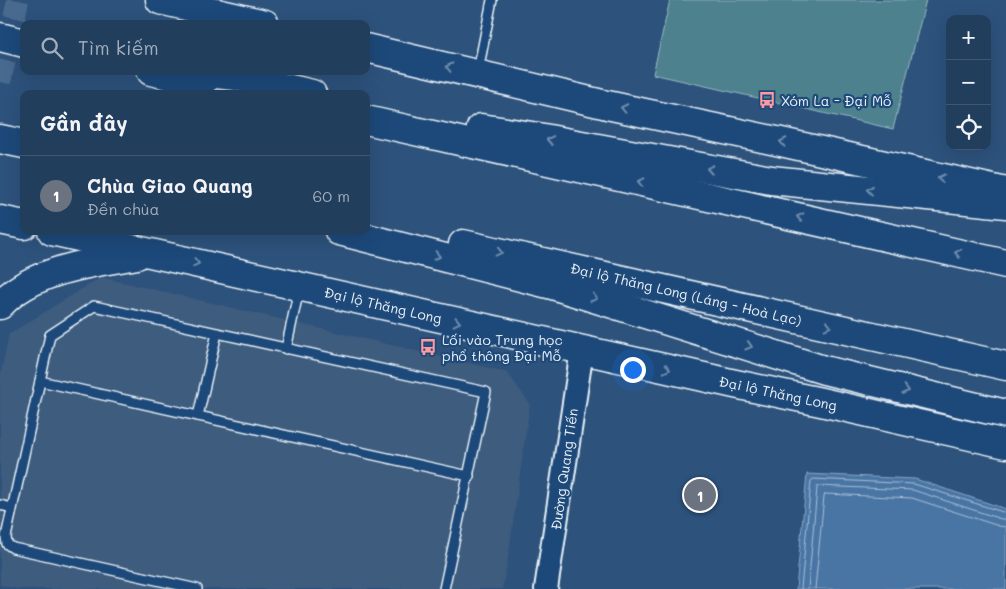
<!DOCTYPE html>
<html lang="vi">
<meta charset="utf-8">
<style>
:root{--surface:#223e5d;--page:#2e4966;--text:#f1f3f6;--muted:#a2aebc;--line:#3f5772;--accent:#ff9aa2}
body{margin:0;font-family:Mali,sans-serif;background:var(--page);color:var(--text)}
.controls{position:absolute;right:15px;top:15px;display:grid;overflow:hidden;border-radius:10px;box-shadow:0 5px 20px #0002}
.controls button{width:45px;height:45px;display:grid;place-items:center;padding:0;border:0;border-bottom:1px solid var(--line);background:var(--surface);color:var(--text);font:25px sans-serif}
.you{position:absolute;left:632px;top:369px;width:18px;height:18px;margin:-12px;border:4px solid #fff;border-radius:50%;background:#1a73e8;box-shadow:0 0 0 8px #1a73e833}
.badge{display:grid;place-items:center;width:32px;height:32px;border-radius:50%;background:var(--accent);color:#fff;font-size:16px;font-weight:700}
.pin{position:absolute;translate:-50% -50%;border:2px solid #fff;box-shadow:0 1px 5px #0006}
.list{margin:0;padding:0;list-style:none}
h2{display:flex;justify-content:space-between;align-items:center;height:65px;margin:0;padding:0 20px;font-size:21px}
h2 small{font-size:16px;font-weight:400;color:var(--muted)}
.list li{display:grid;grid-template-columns:32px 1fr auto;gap:15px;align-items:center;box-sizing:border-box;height:80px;padding:0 20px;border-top:1px solid var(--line)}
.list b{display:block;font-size:19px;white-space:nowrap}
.list p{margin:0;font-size:16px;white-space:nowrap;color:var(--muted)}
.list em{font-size:16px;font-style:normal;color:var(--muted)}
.icon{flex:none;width:28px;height:28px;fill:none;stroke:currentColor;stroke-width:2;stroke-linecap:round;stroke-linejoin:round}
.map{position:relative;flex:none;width:1006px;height:589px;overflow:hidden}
.search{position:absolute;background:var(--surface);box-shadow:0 5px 20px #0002;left:20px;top:20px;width:350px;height:55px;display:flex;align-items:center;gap:12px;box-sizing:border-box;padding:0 18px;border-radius:10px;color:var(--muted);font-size:19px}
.panel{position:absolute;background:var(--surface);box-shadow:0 5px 20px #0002;left:20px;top:90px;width:350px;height:145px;border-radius:10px}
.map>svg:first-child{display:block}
.built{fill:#3e5b7e}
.green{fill:#4d818e;stroke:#9ab9c3}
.water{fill:#4a75a4;stroke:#89a7c6}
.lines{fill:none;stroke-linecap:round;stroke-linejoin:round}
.shore{stroke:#a9bfd6;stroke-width:1}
.tertiary-tunnel{stroke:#496a8f;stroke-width:22;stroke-dasharray:22 11;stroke-linecap:butt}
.service-casing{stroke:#e8f1f8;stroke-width:12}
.tertiary-casing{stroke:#e8f1f8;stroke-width:26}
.primary-casing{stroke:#e8f1f8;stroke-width:31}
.motorway-casing{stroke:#e8f1f8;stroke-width:31}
.service{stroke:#1f4a7a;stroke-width:9}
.tertiary{stroke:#1f4a7a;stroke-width:22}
.primary{stroke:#1f4a7a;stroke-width:28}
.motorway{stroke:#1f4a7a;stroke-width:28}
.oneway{stroke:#6f8dac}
.labels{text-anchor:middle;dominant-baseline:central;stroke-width:4.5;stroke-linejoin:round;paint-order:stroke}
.poi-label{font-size:14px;fill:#e8f1f8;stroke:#1f4a7a;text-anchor:start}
.street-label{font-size:14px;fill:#e8f1f8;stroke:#1f4a7a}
</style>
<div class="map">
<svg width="1006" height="589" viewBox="0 0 1006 589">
<rect width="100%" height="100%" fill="#2d527c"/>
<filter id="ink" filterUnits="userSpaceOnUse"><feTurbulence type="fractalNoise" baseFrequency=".02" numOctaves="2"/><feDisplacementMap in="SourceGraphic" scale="10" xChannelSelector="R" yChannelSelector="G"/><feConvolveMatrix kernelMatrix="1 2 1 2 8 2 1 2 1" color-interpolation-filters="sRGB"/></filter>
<g filter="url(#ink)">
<path class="built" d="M101 277 507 372 530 404 508 560 502 589H18L0 585V376L9 334Z"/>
<path class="green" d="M670 0H926L893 129 653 74Z"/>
<path class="water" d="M807 474 915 479 1006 509V589H796Z"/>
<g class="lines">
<g class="shore">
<path d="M801 589 811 481 813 479 914 484 1006 513"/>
<path d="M808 589 817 488 818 486 913 490 1001 519H1006"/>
<path d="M815 589 824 496 825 494 912 498 999 526 1006 527"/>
</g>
<path class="tertiary-tunnel" d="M0 82 18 0"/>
<g class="service-casing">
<g id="service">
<path d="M478 71 492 0"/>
<path d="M286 349 299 289"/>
<path d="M40 381 469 476"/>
<path d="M198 416 217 333"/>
<path d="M0 505 12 508"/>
<path d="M197 589 13 548 7 544 6 537 50 335 94 306 486 392 444 589"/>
</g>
</g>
<g class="tertiary-casing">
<path id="tertiary" d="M546 589 582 350"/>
</g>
<g class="primary-casing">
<g id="primary">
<path d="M160 0 265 24"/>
<path d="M366 48 607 105 781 142 1006 192"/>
<path d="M0 220 24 225"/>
<path d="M52 231 735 384 821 402 1006 444"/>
<path d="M0 305C33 269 92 263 137 255"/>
</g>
</g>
<g class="motorway-casing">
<g id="motorway">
<path d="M0 37 24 43"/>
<path d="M151 71 203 83"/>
<path d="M186 71 235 76 312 94"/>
<path d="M366 120 1006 264"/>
<path d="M481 128 538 137 771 180 1006 204"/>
<path d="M0 139 24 144"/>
<path d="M339 231 552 285 824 370 1006 414"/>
<path d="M463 244 1006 366"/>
</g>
</g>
<use href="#service" class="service"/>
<use href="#tertiary" class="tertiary"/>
<use href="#primary" class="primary"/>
<use href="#motorway" class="motorway"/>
</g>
<defs><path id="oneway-chevron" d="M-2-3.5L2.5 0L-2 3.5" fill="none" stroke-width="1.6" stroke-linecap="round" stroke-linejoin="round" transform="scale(1.25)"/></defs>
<g class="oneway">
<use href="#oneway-chevron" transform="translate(449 67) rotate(-167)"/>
<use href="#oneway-chevron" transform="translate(624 108) rotate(-168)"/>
<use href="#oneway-chevron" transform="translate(550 140) rotate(-170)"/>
<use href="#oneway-chevron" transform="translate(783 142) rotate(-168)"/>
<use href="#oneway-chevron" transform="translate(710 169) rotate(-170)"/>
<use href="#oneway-chevron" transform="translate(941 178) rotate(-167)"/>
<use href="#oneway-chevron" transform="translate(641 182) rotate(-167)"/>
<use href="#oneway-chevron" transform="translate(870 190) rotate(-174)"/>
<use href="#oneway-chevron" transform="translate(800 217) rotate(-167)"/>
<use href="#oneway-chevron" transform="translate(499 252) rotate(13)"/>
<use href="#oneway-chevron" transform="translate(958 253) rotate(-167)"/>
<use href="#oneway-chevron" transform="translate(437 256) rotate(14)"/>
<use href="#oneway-chevron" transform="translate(196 263) rotate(13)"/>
<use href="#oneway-chevron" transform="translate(594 298) rotate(17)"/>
<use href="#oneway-chevron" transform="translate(457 322) rotate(13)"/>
<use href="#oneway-chevron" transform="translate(828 326) rotate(13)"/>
<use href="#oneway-chevron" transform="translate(749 346) rotate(17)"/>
<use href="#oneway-chevron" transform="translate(667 369) rotate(13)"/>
<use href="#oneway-chevron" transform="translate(906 390) rotate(14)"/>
</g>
</g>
<defs>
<g id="bus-bare" transform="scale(1.35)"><path d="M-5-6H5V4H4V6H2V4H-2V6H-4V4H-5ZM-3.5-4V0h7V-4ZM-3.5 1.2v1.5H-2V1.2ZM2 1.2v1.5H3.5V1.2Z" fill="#ff9aa2" stroke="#1f4a7a" stroke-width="2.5" paint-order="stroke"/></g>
</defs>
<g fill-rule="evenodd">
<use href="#bus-bare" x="767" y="100"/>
<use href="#bus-bare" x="428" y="347"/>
</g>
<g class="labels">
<g class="poi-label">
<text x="781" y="100">Xóm La - Đại Mỗ</text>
<text x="442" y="339">Lối vào Trung học<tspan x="442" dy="16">phổ thông Đại Mỗ</tspan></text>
</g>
<g class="street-label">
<text transform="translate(686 294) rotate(13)">Đại lộ Thăng Long (Láng - Hoà Lạc)</text>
<text transform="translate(383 305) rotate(13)">Đại lộ Thăng Long</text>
<text transform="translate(778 393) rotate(12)">Đại lộ Thăng Long</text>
<text transform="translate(564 469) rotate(-82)">Đường Quang Tiến</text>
</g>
</g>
</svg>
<div class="controls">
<button>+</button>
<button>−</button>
<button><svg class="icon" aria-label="locate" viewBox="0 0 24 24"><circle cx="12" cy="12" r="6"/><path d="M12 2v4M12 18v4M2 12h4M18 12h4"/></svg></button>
</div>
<div class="you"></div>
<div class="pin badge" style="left:700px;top:495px;background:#6b7280">1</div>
<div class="search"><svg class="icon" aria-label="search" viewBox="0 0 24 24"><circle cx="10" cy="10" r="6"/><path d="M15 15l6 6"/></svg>Tìm kiếm</div>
<section class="panel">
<h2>Gần đây<small></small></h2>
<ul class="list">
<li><span class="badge" style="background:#6b7280">1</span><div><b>Chùa Giao Quang</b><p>Đền chùa</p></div><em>60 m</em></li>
</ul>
</section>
</div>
